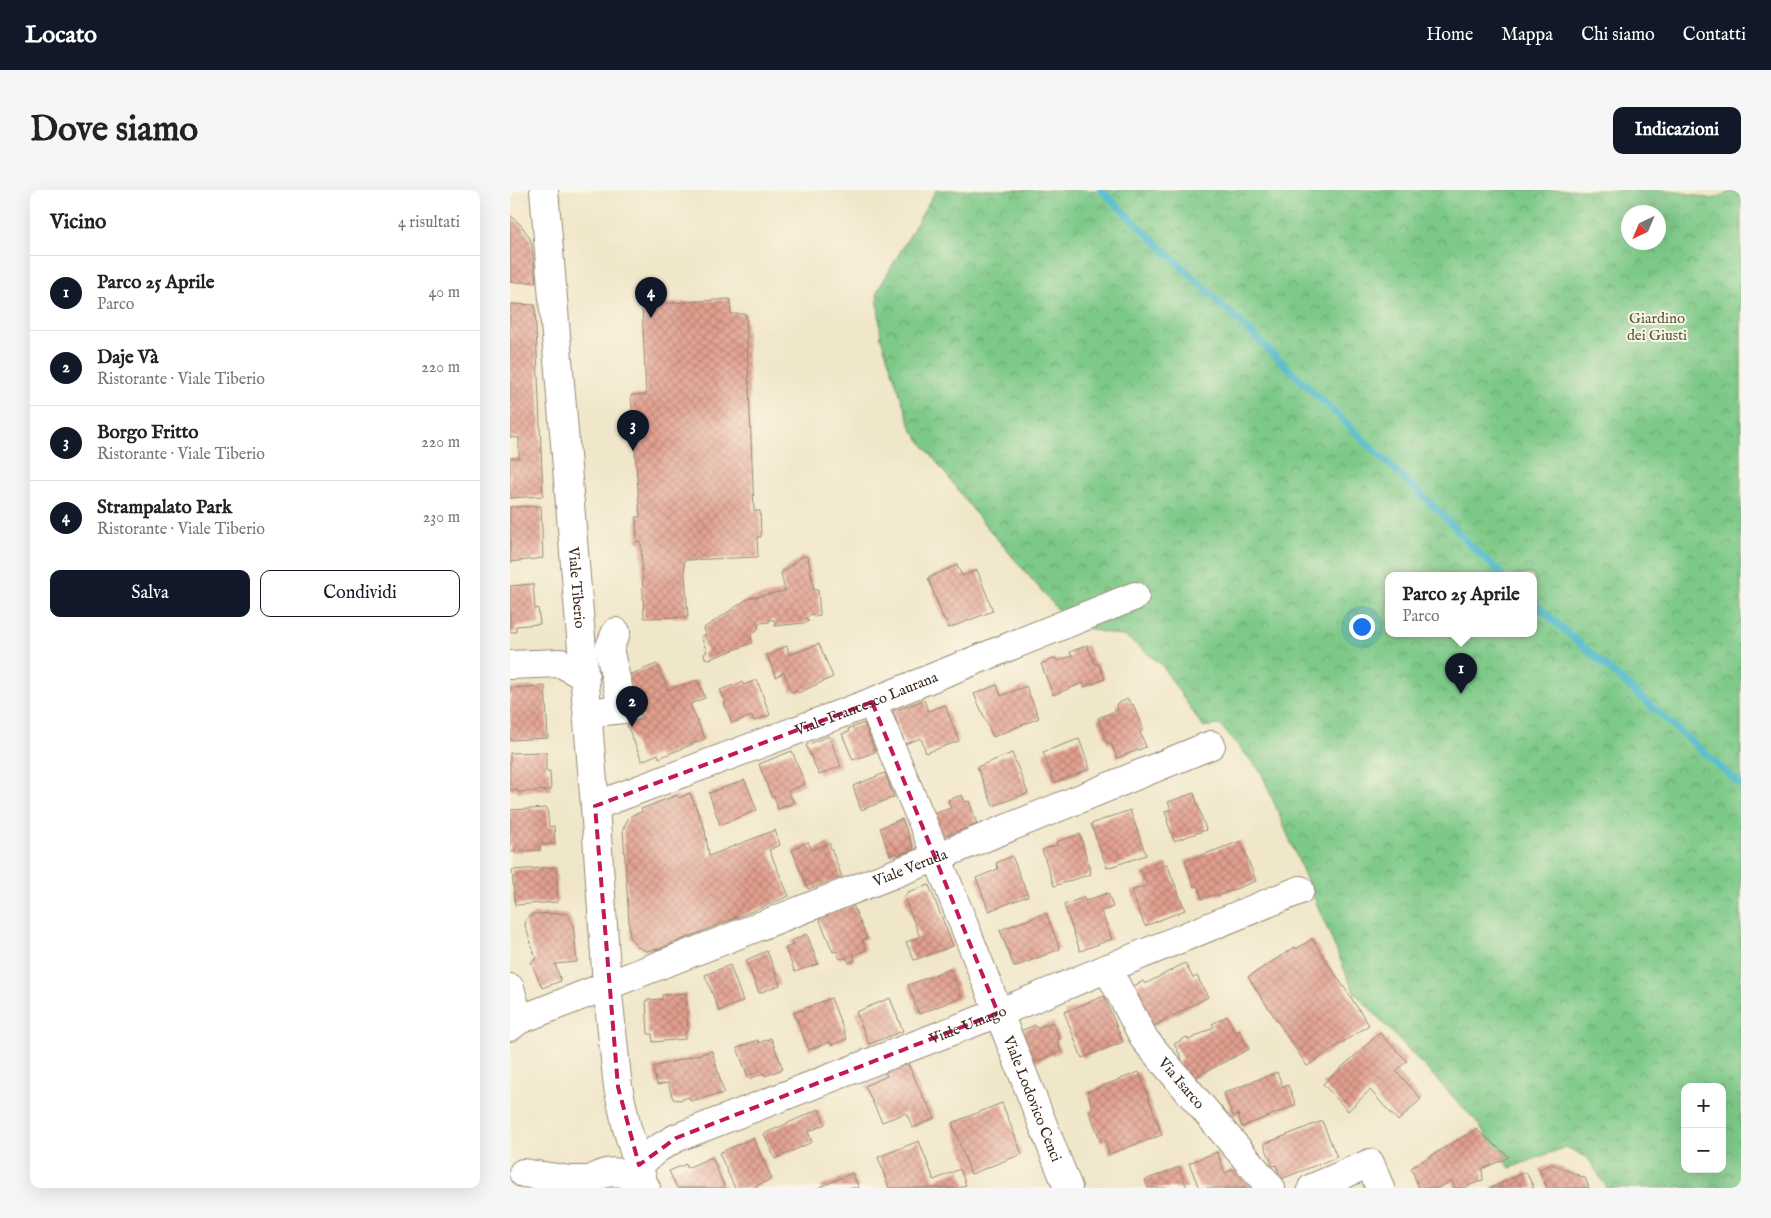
<!DOCTYPE html>
<html lang="it">
<meta charset="utf-8">
<style>
:root{--surface:#fff;--page:#f6f6f6;--text:#222;--muted:#767676;--line:#e0e0e0;--accent:#111827}
body{margin:0;font-family:"IM FELL English",serif;background:var(--page);color:var(--text)}
.controls{position:absolute;right:15px;bottom:15px;display:grid;overflow:hidden;border-radius:10px;box-shadow:0 5px 20px #0002}
.controls button{width:45px;height:45px;display:grid;place-items:center;padding:0;border:0;border-bottom:1px solid var(--line);background:var(--surface);color:var(--text);font:25px sans-serif}
.compass{position:absolute;left:1111px;top:15px;width:45px;height:45px;border-radius:50%;background:var(--surface);box-shadow:0 5px 20px #0002;rotate:224deg}
.you{position:absolute;left:851px;top:436px;width:18px;height:18px;margin:-12px;border:4px solid #fff;border-radius:50%;background:#1a73e8;box-shadow:0 0 0 8px #1a73e833}
.badge{display:grid;place-items:center;width:32px;height:32px;border-radius:50%;background:var(--accent);color:#fff;font-size:16px;font-weight:700}
.pin{position:absolute;translate:-50% -41px;filter:drop-shadow(0 1px 2px #0008)}
.pin::after{content:'';position:absolute;top:26px;width:18px;height:15px;background:inherit;clip-path:polygon(0 0,100% 0,50% 100%)}
.popup{position:absolute;left:875px;top:382px;width:152px;height:65px;box-sizing:border-box;display:grid;place-content:center;border-radius:10px;background:var(--surface);filter:drop-shadow(0 1px 4px #0005);font-size:16px;white-space:nowrap;color:var(--muted)}
.popup b{font-size:19px;color:var(--text)}
.popup::after{content:'';position:absolute;left:50%;top:100%;margin-left:-10px;border:10px solid transparent;border-top-color:var(--surface)}
.list{margin:0;padding:0;list-style:none}
h2{display:flex;justify-content:space-between;align-items:center;height:65px;margin:0;padding:0 20px;font-size:21px}
h2 small{font-size:16px;font-weight:400;color:var(--muted)}
.list li{display:grid;grid-template-columns:32px 1fr auto;gap:15px;align-items:center;box-sizing:border-box;height:75px;padding:0 20px;border-top:1px solid var(--line)}
.list b{display:block;font-size:19px;white-space:nowrap}
.list p{margin:0;font-size:16px;white-space:nowrap;color:var(--muted)}
.list em{font-size:16px;font-style:normal;color:var(--muted)}
.actions{display:flex;gap:10px;padding:15px 20px}
.actions a{flex:1;padding:11px 0;border:1px solid var(--accent);border-radius:10px;text-align:center;font-size:18px;color:var(--accent)}
.actions .main{background:var(--accent);color:#fff}
.map{position:relative;flex:none;width:1231px;height:998px;overflow:hidden;border-radius:10px}
header{display:flex;align-items:center;gap:30px;box-sizing:border-box;height:70px;padding:0 25px;background:var(--accent);color:#fff}
header strong{font-size:24px}
nav{display:flex;gap:28px;margin-inline-start:auto;font-size:18px}
.intro{display:flex;align-items:center;justify-content:space-between;box-sizing:border-box;height:120px;padding:0 30px}
h1{margin:0;font-size:35px}
.button{padding:12px 22px;border-radius:10px;background:var(--accent);color:#fff;font-size:18px;font-weight:700}
main{display:flex;gap:30px;padding:0 30px}
aside{flex:1;background:var(--surface);border-radius:10px;box-shadow:0 5px 20px #0002}
.map>svg:first-child{display:block}
.park{fill:url(#park-crowns);stroke:#5c7a53;fill-rule:evenodd}
.lines{fill:none;stroke-linecap:round;stroke-linejoin:round}
.stream{stroke:#4eb9cb;stroke-width:7}
.building{fill:url(#building-cross-hatch)}
.minor-casing{stroke:#968874;stroke-width:30}
.major-casing{stroke:#968874;stroke-width:30}
.minor{stroke:#fff;stroke-width:28}
.major{stroke:#fff;stroke-width:28}
.marked{fill:none;stroke:#c2185b;stroke-width:4;stroke-dasharray:10 6;stroke-linejoin:round}
.labels{text-anchor:middle;dominant-baseline:central;stroke-width:4;stroke-linejoin:round;paint-order:stroke}
.park-label{font-size:15px;fill:#4f5a3e;stroke:#fcf5e5}
.street-label{font-size:15px;fill:#3b2a1e;stroke:#fcf5e5}
</style>
<header>
<strong>Locato</strong>
<nav><a>Home</a><a>Mappa</a><a>Chi siamo</a><a>Contatti</a></nav>
</header>
<div class="intro"><h1>Dove siamo</h1><a class="button">Indicazioni</a></div>
<main>
<aside>
<h2>Vicino<small>4 risultati</small></h2>
<ul class="list">
<li><span class="badge">1</span><div><b>Parco 25 Aprile</b><p>Parco</p></div><em>40 m</em></li>
<li><span class="badge">2</span><div><b>Daje Và</b><p>Ristorante · Viale Tiberio</p></div><em>220 m</em></li>
<li><span class="badge">3</span><div><b>Borgo Fritto</b><p>Ristorante · Viale Tiberio</p></div><em>220 m</em></li>
<li><span class="badge">4</span><div><b>Strampalato Park</b><p>Ristorante · Viale Tiberio</p></div><em>230 m</em></li>
</ul>
<div class="actions"><a class="main">Salva</a><a>Condividi</a></div>
</aside>
<div class="map">
<svg width="1231" height="998" viewBox="0 0 1231 998">
<defs>
<pattern id="park-crowns" width="20" height="18" patternUnits="userSpaceOnUse" patternTransform="scale(1.25)"><rect width="20" height="18" fill="#7dc988"/><path d="M2 6a3 3 0 1 1 6 0M12 15a3 3 0 1 1 6 0" fill="none" stroke="#68a36f"/></pattern>
<pattern id="building-cross-hatch" width="8" height="8" patternUnits="userSpaceOnUse" patternTransform="scale(1.25)"><rect width="8" height="8" fill="#e29f8f"/><path d="M0 0l8 8M0 8l8-8" fill="none" stroke="#b88274"/></pattern>
</defs>
<rect width="100%" height="100%" fill="#fcf5e5"/>
<filter id="ink" filterUnits="userSpaceOnUse"><feTurbulence type="fractalNoise" baseFrequency=".02" numOctaves="2"/><feDisplacementMap in="SourceGraphic" scale="10" xChannelSelector="R" yChannelSelector="G"/><feConvolveMatrix kernelMatrix="1 2 1 2 8 2 1 2 1" color-interpolation-filters="sRGB"/></filter>
<filter id="wash" filterUnits="userSpaceOnUse"><feTurbulence type="fractalNoise" baseFrequency=".0096" numOctaves="4" result="noise"/><feDisplacementMap in="SourceGraphic" scale="20" xChannelSelector="R" yChannelSelector="G"/><feGaussianBlur stdDeviation="1.12" result="paint"/><feColorMatrix in="noise" values="0 0 0 0 0 0 0 0 0 0 0 0 0 0 0 0 0 1.4 0 .05"/><feComposite in="paint" operator="in"/></filter>
<g filter="url(#wash)">
<rect width="100%" height="100%" fill="#f0e6c9"/>
<path class="park" d="M426 0H1161L1202 9 1225 0H1231V998H1173L1170 996 1165 998H1097L1078 968 1056 957 1000 978 966 931 844 802 751 582 710 535 693 537 651 474 616 447 561 435 470 329 402 240 371 148 367 102ZM1118 22H1148V52H1118ZM878 385H1024V443H878ZM1175 897H1212V979H1175Z"/>
<g class="lines">
<g class="stream">
<path d="M591 0 936 328 960 355 993 385"/>
<path d="M1024 413 1231 595"/>
</g>
</g>
<g id="blocks">
<g class="building">
<path d="M0 25 12 36 20 49 22 56 26 92H0Z"/>
<path d="M220 109 221 124H236L244 321H250L251 347H247L248 367 174 370 178 427 134 428 131 352H127L126 327H130L121 205H136L132 115Z"/>
<path d="M0 114 25 115 33 306 0 308V268H9V248L0 247Z"/>
<path d="M31 316 33 368 0 372V317Z"/>
<path d="M293 366 298 367 304 400H308L310 425 305 427 301 424 296 428 299 431 294 433 265 436V431L260 429 259 432 249 433 248 439 241 444 242 453 200 469 195 468 194 464 197 462 191 447 196 444 194 438 239 408 275 401 271 383Z"/>
<path d="M447 375 452 386 467 380 483 421 439 438 436 430H434L418 388Z"/>
<path d="M23 394 25 419 28 418 30 434 6 436V442H0V396Z"/>
<path d="M309 454 323 487 288 503 286 500 281 502 274 482 266 487 257 465 277 456 279 465Z"/>
<path d="M577 455 585 474 588 473 595 489 574 497 573 493 543 505 531 474 546 468 547 471 562 466 560 462Z"/>
<path d="M147 474 158 500 188 490 195 508 180 514 195 549 149 568 148 564 132 571 117 535 133 528 116 486Z"/>
<path d="M247 490 260 525 244 531 242 526 222 533 214 513 216 512 210 500 232 492 233 495Z"/>
<path d="M487 495 491 506 516 496 529 528 483 547 464 504Z"/>
<path d="M35 496 38 548 0 550V498Z"/>
<path d="M618 509 621 515 623 514 633 540 630 542 636 557 607 568 601 553 598 554 588 528 608 520 606 514Z"/>
<path d="M414 510 418 521 435 515 449 551 416 563 411 548 395 554 383 521Z"/>
<path d="M354 533 365 562 343 570 332 544 339 542 338 539Z"/>
<path d="M319 546 331 576 309 585 296 555Z"/>
<path d="M569 549 580 579 544 593 533 562Z"/>
<path d="M282 561 295 594 278 601 284 613 268 619 264 606 262 608 249 574Z"/>
<path d="M36 562V581H40L41 600 8 602V600H0V563Z"/>
<path d="M502 563 518 603 483 616 467 577Z"/>
<path d="M375 583 384 607 351 620 343 596Z"/>
<path d="M235 590 247 620 210 635 199 603Z"/>
<path d="M180 603 195 640 199 666 265 640 270 655 259 660 279 706 149 759 136 761 128 757 120 748 113 639 118 629 122 625 132 622 131 619 167 605 169 608Z"/>
<path d="M684 603 696 640 664 651 657 630H658L655 621 661 619 658 612Z"/>
<path d="M452 605 455 612 459 611 467 634 432 647 423 624 441 618 438 610Z"/>
<path d="M37 618 39 637 44 636 45 654 30 655V660L0 662V620Z"/>
<path d="M620 620 636 665 597 678 581 634Z"/>
<path d="M392 629 404 659 388 665 387 662 380 665 370 638Z"/>
<path d="M570 644 581 684 544 696 532 660 547 655 546 652Z"/>
<path d="M731 651 746 691 707 706 706 704 692 709 688 696 684 697 675 671Z"/>
<path d="M298 652 302 660 319 653 332 687 298 699 282 660Z"/>
<path d="M502 666 518 706 479 721 466 688 488 679 486 673Z"/>
<path d="M657 674 675 720 635 736 621 701 637 695 632 684Z"/>
<path d="M46 677 48 712 5 715 2 680Z"/>
<path d="M419 695 443 756 404 770 396 752 410 747 394 707 398 702Z"/>
<path d="M598 703 603 717 591 721 602 749 570 761 554 715 574 707 575 711Z"/>
<path d="M343 715 357 748 352 750 356 760 343 765 345 770 339 773 336 767 330 769 326 761 323 762 309 728Z"/>
<path d="M54 723 58 725 63 734 67 772 45 774 51 791 32 798 21 772 26 769 15 735 16 729 23 724Z"/>
<path d="M536 723 550 759 504 777 490 740Z"/>
<path d="M297 744 308 774 285 782 275 758 283 755 281 751Z"/>
<path d="M802 749 859 835 797 876 738 787 785 757 786 759Z"/>
<path d="M257 761 270 795 249 803 236 770Z"/>
<path d="M675 773 683 788 687 786 698 807 638 839 617 800 633 791 635 794Z"/>
<path d="M220 775 233 811 209 821 195 785Z"/>
<path d="M440 779 452 807 409 824 398 795Z"/>
<path d="M176 803 178 841H175V849L143 852 142 844H138L136 810 152 809V805Z"/>
<path d="M594 806 613 852 572 868 554 822Z"/>
<path d="M321 808 337 849 321 855 320 852 299 860 284 823Z"/>
<path d="M380 808 393 841 359 854 346 822Z"/>
<path d="M717 826 725 842 729 840 739 859 678 891 668 872 672 869 664 854 677 847 679 850 704 837 702 834Z"/>
<path d="M543 832 550 849 547 850 551 861 521 874 508 842 525 835 527 838Z"/>
<path d="M870 843 897 871 886 881 911 909 888 931 860 900 838 921 813 894Z"/>
<path d="M261 848 273 879 255 886 254 883 239 889 227 858 248 850 249 853Z"/>
<path d="M202 861 214 903 180 911 179 907 169 910 163 909 158 893 147 895 143 877Z"/>
<path d="M397 872 416 913 417 912 425 928 403 938 396 923 372 932 355 896 377 886 375 882Z"/>
<path d="M629 882 652 945 599 964 595 950 591 952 579 921 583 919 577 902Z"/>
<path d="M767 882 773 897 778 895 786 915 732 937 728 924 723 926 714 903Z"/>
<path d="M492 913 512 964 461 984 442 933Z"/>
<path d="M309 919 315 934 298 942 302 952 265 969 254 944Z"/>
<path d="M812 931 827 967 771 989 766 975 763 976 754 954Z"/>
<path d="M966 939 999 967 972 979 973 990 953 998H945L942 991 928 998H909L901 978Z"/>
<path d="M243 948 262 989 242 998H225L209 963Z"/>
<path d="M409 951 424 990 450 979 456 995 450 998H379L368 967Z"/>
<path d="M707 962 715 983 723 979 740 998H689L679 973Z"/>
<path d="M202 967 215 998H167L159 981 176 974 177 978Z"/>
<path d="M1042 974 1075 988 1079 998H1037L1029 979Z"/>
<path d="M669 977 677 998H638L635 990Z"/>
<path d="M1016 982 1024 998H980Z"/>
<path d="M342 983 349 998H308Z"/>
</g>
</g>
</g>
<g filter="url(#ink)">
<use href="#blocks" fill-opacity="0" stroke="#968874" stroke-width="1"/>
<g class="lines">
<g class="minor-casing">
<g id="minor">
<path id="s1" d="M34 0 85 616 97 795 108 897 117 938 135 998"/>
<path d="M0 475 51 473 75 487"/>
<path id="s2" d="M362 512 427 667 558 998"/>
<path d="M86 522 113 519 99 459 106 442"/>
<path id="s3" d="M85 616 362 512 625 406"/>
<path id="s4" d="M597 778 635 850 761 998"/>
<path d="M0 798 9 830"/>
<path id="s5" d="M0 837 9 830 427 667 701 555"/>
<path id="s6" d="M129 975 147 959 166 948 488 823 790 700"/>
<path d="M802 998 860 973 870 998"/>
</g>
</g>
<g class="major-casing">
<g id="major">
<path d="M13 983 61 990H81"/>
<path d="M74 998C90 976 119 978 136 998"/>
</g>
</g>
<use href="#minor" class="minor"/>
<use href="#major" class="major"/>
</g>
</g>
<path class="marked" d="M362 512 488 823 166 948 129 975 108 897 85 616Z"/>
<g class="labels">
<g class="park-label">
<text x="1147" y="128">Giardino<tspan x="1147" dy="17">dei Giusti</tspan></text>
</g>
<g class="street-label">
<text stroke="none"><textPath href="#s1" startOffset="399">Viale Tiberio</textPath></text>
<text stroke="none"><textPath href="#s3" startOffset="290">Viale Francesco Laurana</textPath></text>
<text stroke="none"><textPath href="#s5" startOffset="431">Viale Veruda</textPath></text>
<text stroke="none"><textPath href="#s6" startOffset="359">Viale Umago</textPath></text>
<text stroke="none"><textPath href="#s4" startOffset="138">Via Isarco</textPath></text>
<text stroke="none"><textPath href="#s2" startOffset="428">Viale Lodovico Cenci</textPath></text>
</g>
</g>
</svg>
<div class="controls">
<button>+</button>
<button>−</button>
</div>
<svg class="compass" viewBox="-18 -18 36 36"><path d="M0-13l5 13h-10z" fill="#e53935"/><path d="M0 13l5-13h-10z" fill="#767676"/></svg>
<div class="you"></div>
<div class="pin badge" style="left:951px;top:504px">1</div>
<div class="popup"><b>Parco 25 Aprile</b>Parco</div>
<div class="pin badge" style="left:122px;top:537px">2</div>
<div class="pin badge" style="left:123px;top:261px">3</div>
<div class="pin badge" style="left:141px;top:128px">4</div>
</div>
</main>
